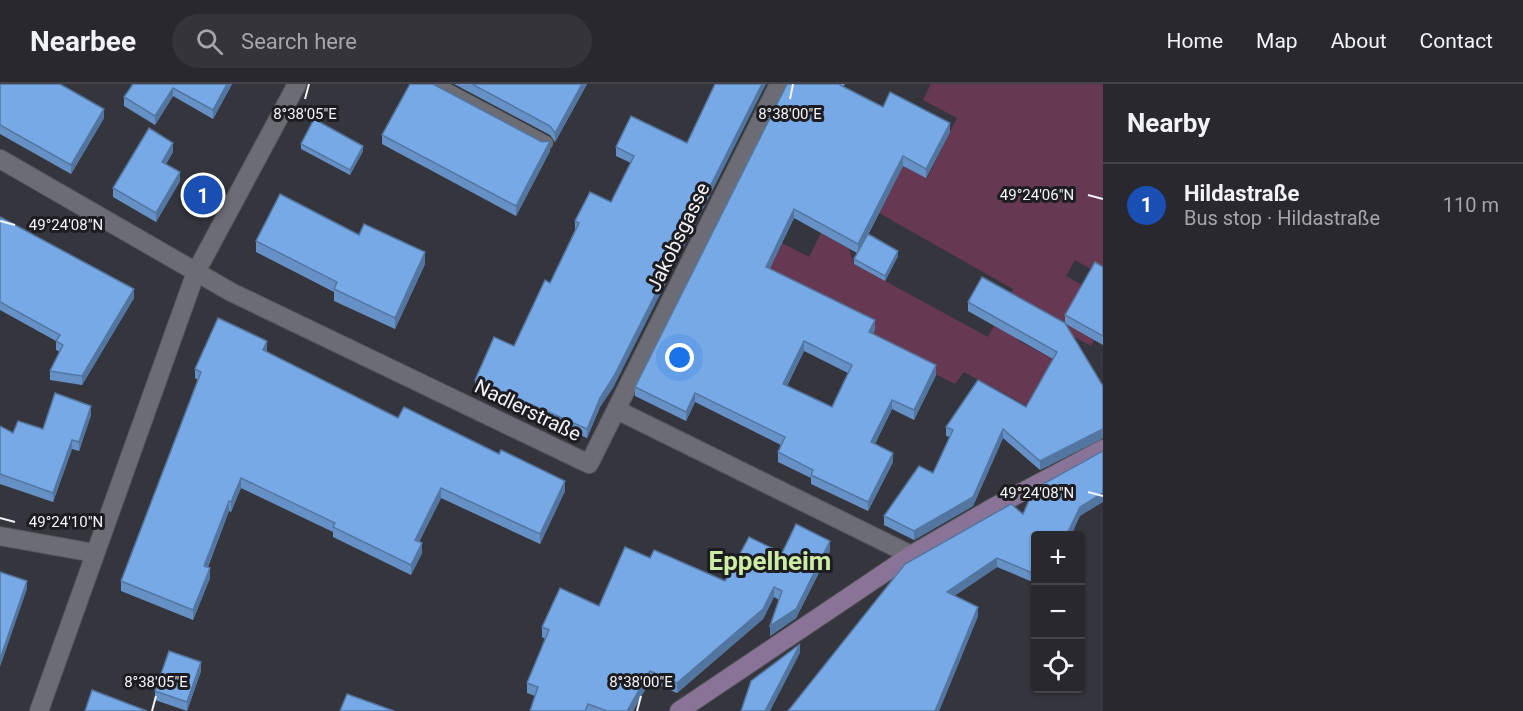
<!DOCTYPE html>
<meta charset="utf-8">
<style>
:root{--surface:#28282e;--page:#34343a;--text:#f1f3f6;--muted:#a5a6aa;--line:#44444a;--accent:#d93025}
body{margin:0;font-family:Roboto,sans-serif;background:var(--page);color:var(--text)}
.controls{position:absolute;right:18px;bottom:18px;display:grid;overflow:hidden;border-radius:6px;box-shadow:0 2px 4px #0004}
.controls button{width:54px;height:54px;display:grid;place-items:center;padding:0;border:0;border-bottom:2px solid var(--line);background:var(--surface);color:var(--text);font:30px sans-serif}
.you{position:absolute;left:680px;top:274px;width:21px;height:21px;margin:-15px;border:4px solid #fff;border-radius:50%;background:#1a73e8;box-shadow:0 0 0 9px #1a73e833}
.badge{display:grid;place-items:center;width:39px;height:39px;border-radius:50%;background:var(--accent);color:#fff;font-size:20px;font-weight:700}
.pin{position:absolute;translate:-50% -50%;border:3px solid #fff;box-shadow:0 2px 6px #0006}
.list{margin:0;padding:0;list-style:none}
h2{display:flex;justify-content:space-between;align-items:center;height:78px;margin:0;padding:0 24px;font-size:26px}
h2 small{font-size:20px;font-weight:400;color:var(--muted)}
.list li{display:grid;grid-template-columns:39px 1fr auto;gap:18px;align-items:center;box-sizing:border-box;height:84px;padding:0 24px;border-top:2px solid var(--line)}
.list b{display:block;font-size:22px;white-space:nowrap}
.list p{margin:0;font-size:20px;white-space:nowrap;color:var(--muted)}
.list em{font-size:20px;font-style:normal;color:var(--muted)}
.icon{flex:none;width:33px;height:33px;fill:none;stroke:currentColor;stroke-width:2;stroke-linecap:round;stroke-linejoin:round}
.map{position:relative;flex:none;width:1103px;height:627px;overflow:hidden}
header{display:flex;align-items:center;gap:36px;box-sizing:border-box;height:84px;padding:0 30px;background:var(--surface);border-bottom:2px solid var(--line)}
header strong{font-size:28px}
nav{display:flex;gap:33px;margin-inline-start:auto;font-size:21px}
.search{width:420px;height:54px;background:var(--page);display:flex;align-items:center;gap:15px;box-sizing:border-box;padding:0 21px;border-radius:33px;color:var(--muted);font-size:22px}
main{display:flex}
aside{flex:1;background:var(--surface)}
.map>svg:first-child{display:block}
.garden{fill:#673851}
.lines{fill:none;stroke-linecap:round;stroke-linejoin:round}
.lane-casing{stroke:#55555b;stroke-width:15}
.street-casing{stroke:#55555b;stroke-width:20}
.secondary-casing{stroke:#55555b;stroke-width:20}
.lane{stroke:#6c6c75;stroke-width:14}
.street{stroke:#6c6c75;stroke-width:18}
.secondary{stroke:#897497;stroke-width:18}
.wall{fill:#6691c6;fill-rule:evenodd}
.shaded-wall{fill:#5376a1}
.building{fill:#77a9e6;stroke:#5376a1;stroke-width:1.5;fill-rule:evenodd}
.ticks{fill:none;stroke:#f3f3f8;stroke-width:2}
.labels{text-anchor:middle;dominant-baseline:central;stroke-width:6;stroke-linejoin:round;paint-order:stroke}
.street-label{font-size:20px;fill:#f3f3f8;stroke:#1d1d21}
.district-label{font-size:26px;font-weight:bold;fill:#cdeda5;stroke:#1d1d21}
.ticks-label{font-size:15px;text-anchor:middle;fill:#f3f3f8;stroke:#1d1d21;stroke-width:6;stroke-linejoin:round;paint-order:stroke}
</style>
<header>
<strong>Nearbee</strong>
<div class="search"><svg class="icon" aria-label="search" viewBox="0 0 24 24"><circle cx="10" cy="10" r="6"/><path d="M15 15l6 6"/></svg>Search here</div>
<nav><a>Home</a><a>Map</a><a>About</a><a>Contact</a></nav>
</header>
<main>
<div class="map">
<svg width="1103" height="627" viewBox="0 0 1103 627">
<rect width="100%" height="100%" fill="#35353d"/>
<path class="garden" d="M931 0H1103V192L1075 176 1066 192 1086 203 1103 240 1091 262 1033 231 1019 257 1057 277 1031 324 964 288 955 300 869 257 874 245 766 192 782 159 809 173 821 149 849 165 854 180 988 253 1013 205 879 129 903 82 927 94 957 34 923 16Z"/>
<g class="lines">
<g class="lane-casing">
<path id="lane" d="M435 0 546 59"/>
</g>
<g class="street-casing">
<g id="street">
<path d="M0 75 231 208 589 380 779 0"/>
<path d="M617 326 911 471"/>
<path d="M0 452 94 469"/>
<path d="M39 627 196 188 297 0"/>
</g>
</g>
<g class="secondary-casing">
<path id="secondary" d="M679 627 911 471 992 424 1103 365"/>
</g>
<use href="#lane" class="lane"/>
<use href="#street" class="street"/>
<use href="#secondary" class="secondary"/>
</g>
<g class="wall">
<path d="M0 0 104 34 71 90 0 50Z"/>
<path d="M133 0H232L213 35 173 12 155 41 124 22V13Z"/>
<path d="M454 0H587L555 58 550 51Z"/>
<path d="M787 0H845L843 3 883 23 950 48 926 94 903 82 868 151 898 172 885 197 854 180V175L857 169 794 134 770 184 875 245 873 250 936 291 914 336 892 325 875 360 893 378 868 427 811 400V394L778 378V368L781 361 695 318 686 337 635 312V303ZM804 267 848 289 832 323 787 302Z"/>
<path d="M382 51 550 67 516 132 382 60Z"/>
<path d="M687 59 614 302 600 323 587 354 475 305V296L514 262 550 199 575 146V137L611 118 631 79 616 72V63Z"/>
<path d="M301 60 363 67 350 91 301 65Z"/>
<path d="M173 68 166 80 180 97 156 138 113 113V104Z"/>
<path d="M0 133 134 214 82 301 50 296V287L60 268 56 266V257L0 226Z"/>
<path d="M359 151 425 180 395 245 334 217V208L256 168V157Z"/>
<path d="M1103 183V261L1066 240 1103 302V354L1040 386 1003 354 973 422 914 456 884 441V432L933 389 950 353 946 352V343L1026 323 1053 275 968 227V218L1065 239V231Z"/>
<path d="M267 267 266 268 398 334 565 407 540 460 441 414 419 458 422 469 411 491 333 453V448L241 404 231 428 229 427 208 483 210 494 193 536 121 507V497L198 296 195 294V285Z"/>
<path d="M91 331 79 367 72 365 53 418 0 400V342L13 349 43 345Z"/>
<path d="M1023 430 1080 432 1035 452V499L997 483 954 512 978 532 939 627H788Z"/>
<path d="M830 467 796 534 770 552 779 516 774 513 763 535 677 609 650 597 633 627H530L535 612 527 609V599L545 555 542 553V543L599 522 650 474 725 497 782 469Z"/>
<path d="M201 587 187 627 155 616V607Z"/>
</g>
<g class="shaded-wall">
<path d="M227 0H232L213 35V26Z"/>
<path d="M582 0H587L555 58V49Z"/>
<path d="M762 0H766L614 302 600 323 587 354V345L600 314Z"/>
<path d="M173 4V12L155 41V32Z"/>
<path d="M104 25V34L71 90V81Z"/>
<path d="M950 39V48L926 94V85Z"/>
<path d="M550 57V67L516 132V122Z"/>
<path d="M173 59V68L162 87V78Z"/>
<path d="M363 62V67L350 91V86Z"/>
<path d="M903 72V82L858 170V160Z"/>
<path d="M180 88V97L156 138V129Z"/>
<path d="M794 125V134L766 192V183Z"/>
<path d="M898 167V172L885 197V192Z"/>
<path d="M425 168V180L395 245V234Z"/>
<path d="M134 205V214L82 301V292Z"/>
<path d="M875 236V245L869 257V248Z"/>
<path d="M267 257V267L263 276V266Z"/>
<path d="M804 257V267L783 309V300Z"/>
<path d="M936 281V291L914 336V326Z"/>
<path d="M695 309V318L686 337V328Z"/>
<path d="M892 316V325L871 368V358Z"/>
<path d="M91 322V331L79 367V358Z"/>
<path d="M1003 345V354L973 422 914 456V447Z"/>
<path d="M1103 345V354L1040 386V377Z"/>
<path d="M72 356V365L53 418V409Z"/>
<path d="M893 369V378L868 427V418Z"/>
<path d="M241 394V404L231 428V418Z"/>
<path d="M565 397V407L540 460V450Z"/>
<path d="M441 404V414L415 466V456Z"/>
<path d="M1103 409V418L1080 432 1071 452H1062L1080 423Z"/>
<path d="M229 417V427L204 492V482Z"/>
<path d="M830 457V467L796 534 770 552V542Z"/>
<path d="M422 459V469L411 491V481Z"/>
<path d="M997 474V483L947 517V508Z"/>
<path d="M210 484V494L193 536V526Z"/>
<path d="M27 497V505L0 583V575Z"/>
<path d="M774 503V513L763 535 677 609V599Z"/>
<path d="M978 523V532L939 627H935Z"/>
<path d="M800 560V569L770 627H765Z"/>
<path d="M201 578V587L187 627V618Z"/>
<path d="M650 587V597L633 627H627Z"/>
</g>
<g class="building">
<path d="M0 0H60L104 25 71 81 0 41Z"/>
<path d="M133 0H227L213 26 173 4 155 32 124 13Z"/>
<path d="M410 0H433L542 58 550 57 516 122 382 51Z"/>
<path d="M472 0H582L555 49 550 42Z"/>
<path d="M715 0H762L614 292 600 314 587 345 475 296 494 253 514 262 545 196 550 199 579 139 575 137 590 108 611 118 634 72 616 63 631 32 687 59Z"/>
<path d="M787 0H840V1L883 23 890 8 950 39 926 85 903 72 858 160 794 125 766 183 875 236 869 248 936 281 914 326 892 316 871 358 893 369 868 418 811 391 813 386 778 368 785 353 695 309 686 328 635 303ZM804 257 852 281 832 323 783 300Z"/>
<path d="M314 35 363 62 350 86 301 60Z"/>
<path d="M149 44 173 59 162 78 180 88 156 129 113 104Z"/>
<path d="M280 110 359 151 364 140 425 168 395 234 334 205 337 198 256 157Z"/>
<path d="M0 133 134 205 82 292 50 287 63 261 56 257 60 251 0 218Z"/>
<path d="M868 150 898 167 885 192 854 175Z"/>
<path d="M1095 178 1103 183V252L1065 231Z"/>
<path d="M982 193 1065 239 1103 302V345L1040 377 1003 345 973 413 914 447 884 432 919 382 933 389 953 346 946 343 978 296 1026 323 1057 268 968 218Z"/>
<path d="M218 234 267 257 263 266 398 334 404 323 499 370 501 366 565 397 540 450 441 404 415 456 422 459 411 481 333 443 335 439 241 394 231 418 229 417 204 482 210 484 193 526 121 497 201 288 195 285Z"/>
<path d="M55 309 91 322 79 358 72 356 53 409 0 390V342L13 349 18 337 43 345Z"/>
<path d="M1103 367V409L1080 423 1068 448 1062 452H1035V490L997 474 947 508 978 523 935 627H788L905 480 1011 420 1023 430 1034 405Z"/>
<path d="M796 440 830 457 796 525 770 542 782 507 774 503 763 525 677 599 650 587 627 627H607L588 620 585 627H530L538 603 527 599 549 546 542 543 560 504 599 522 625 463 650 474 654 466 725 497 749 453 782 469Z"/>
<path d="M0 488 27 497 0 575Z"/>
<path d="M800 560 765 627H741L751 597Z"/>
<path d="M169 567 201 578 187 618 155 607Z"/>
<path d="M92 606 147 627H85Z"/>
<path d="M347 610 394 627H340Z"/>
</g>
<path class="ticks" d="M305 15 309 0M790 15 793 0M1088 111 1103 115M0 137 15 141M1088 408 1103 412M0 434 15 438M152 627 156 612M637 627 641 612"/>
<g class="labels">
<g class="street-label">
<text transform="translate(678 153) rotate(-64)">Jakobsgasse</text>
<text transform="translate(528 326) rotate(26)">Nadlerstraße</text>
</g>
<g class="district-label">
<text x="770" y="477">Eppelheim</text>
</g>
</g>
<g class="ticks-label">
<text x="305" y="35">8°38'05"E</text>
<text x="790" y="35">8°38'00"E</text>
<text x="1037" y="116">49°24'06"N</text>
<text x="66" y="146">49°24'08"N</text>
<text x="1037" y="414">49°24'08"N</text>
<text x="66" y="443">49°24'10"N</text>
<text x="156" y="603">8°38'05"E</text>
<text x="641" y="603">8°38'00"E</text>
</g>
</svg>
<div class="controls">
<button>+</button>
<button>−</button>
<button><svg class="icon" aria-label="locate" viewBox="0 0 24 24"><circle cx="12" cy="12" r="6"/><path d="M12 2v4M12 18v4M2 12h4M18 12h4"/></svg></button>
</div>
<div class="you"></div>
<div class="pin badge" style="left:203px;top:111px;background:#1a4fb4">1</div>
</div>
<aside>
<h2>Nearby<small></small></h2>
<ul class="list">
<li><span class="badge" style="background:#1a4fb4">1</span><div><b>Hildastraße</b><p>Bus stop · Hildastraße</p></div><em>110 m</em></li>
</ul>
</aside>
</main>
